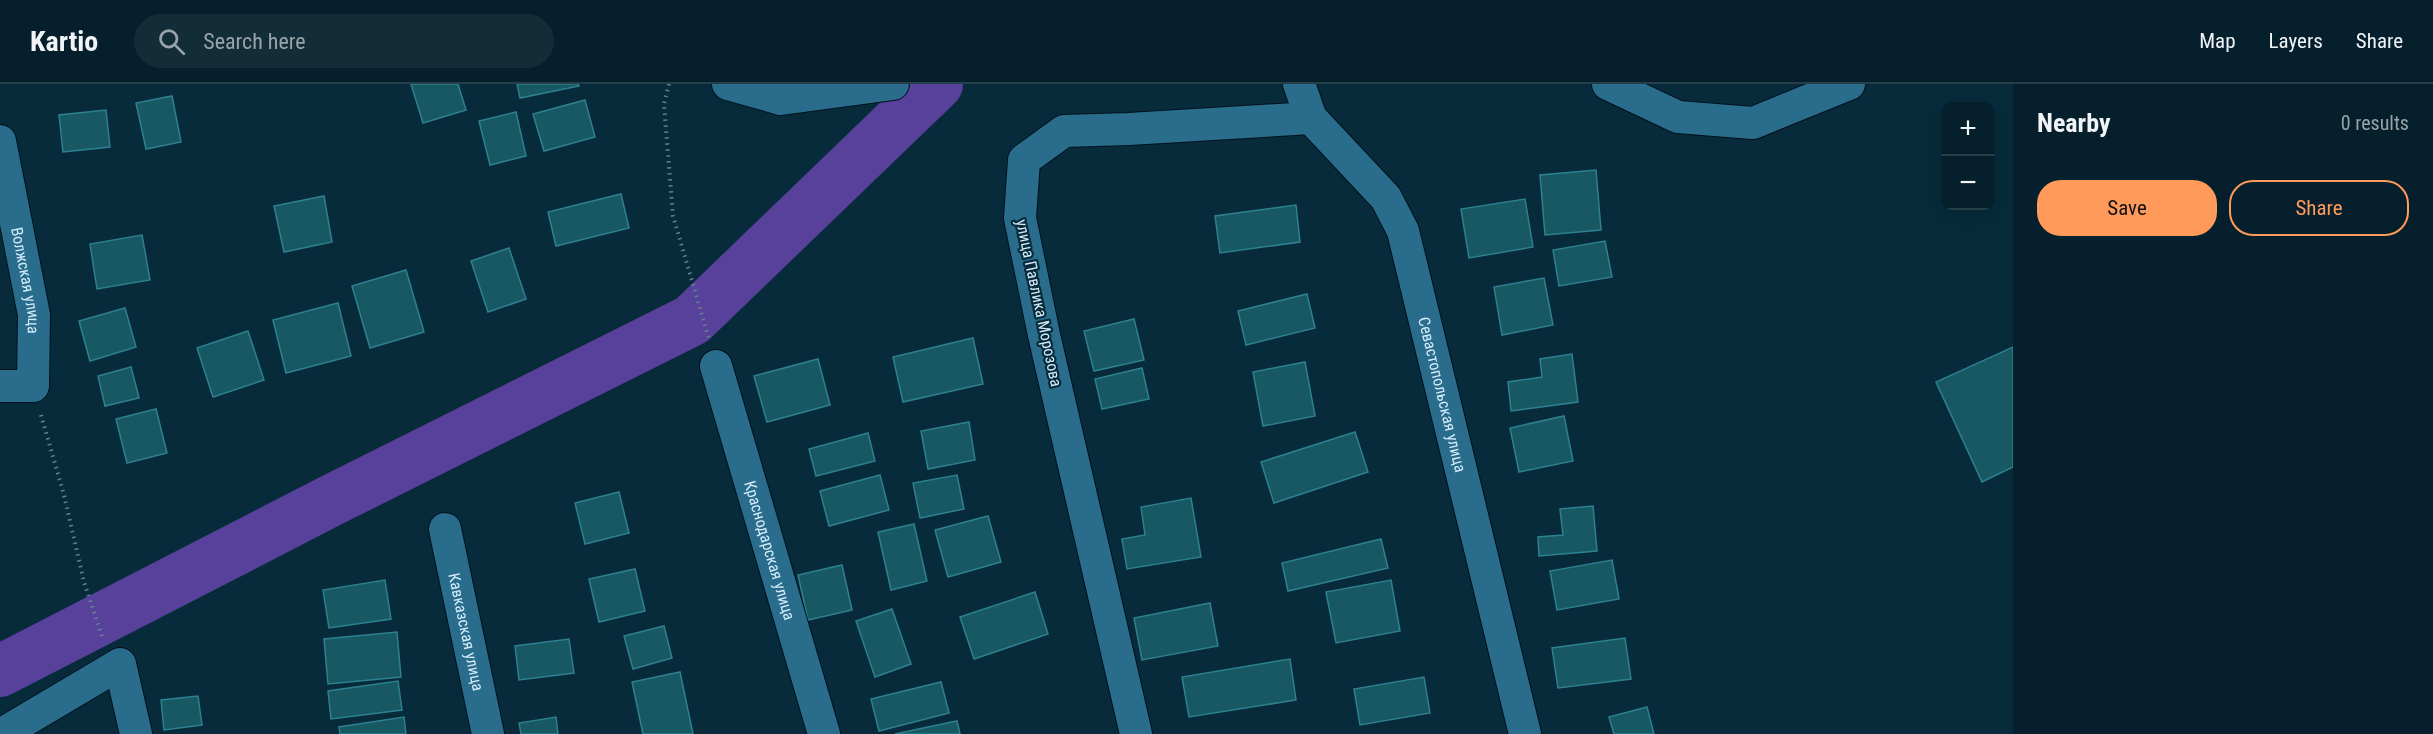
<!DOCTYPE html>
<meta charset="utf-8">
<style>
:root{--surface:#05202c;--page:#132d38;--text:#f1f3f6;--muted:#97a3a9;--line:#263e48;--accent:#ff9a5b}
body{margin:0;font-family:"Roboto Condensed",sans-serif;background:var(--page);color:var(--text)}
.controls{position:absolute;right:18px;top:18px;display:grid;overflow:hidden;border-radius:12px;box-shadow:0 6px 24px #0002}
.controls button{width:54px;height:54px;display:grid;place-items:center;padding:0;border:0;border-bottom:2px solid var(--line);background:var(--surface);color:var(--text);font:30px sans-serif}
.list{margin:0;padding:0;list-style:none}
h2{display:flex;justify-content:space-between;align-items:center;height:78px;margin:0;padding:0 24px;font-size:26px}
h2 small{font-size:20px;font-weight:400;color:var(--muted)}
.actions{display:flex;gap:12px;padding:18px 24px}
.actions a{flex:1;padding:14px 0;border:2px solid var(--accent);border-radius:24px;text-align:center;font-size:21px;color:var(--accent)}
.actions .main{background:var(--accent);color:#111}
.icon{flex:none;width:33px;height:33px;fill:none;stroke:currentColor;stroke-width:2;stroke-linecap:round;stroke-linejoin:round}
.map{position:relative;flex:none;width:2013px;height:650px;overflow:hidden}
header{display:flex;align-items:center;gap:36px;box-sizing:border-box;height:84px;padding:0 30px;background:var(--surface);border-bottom:2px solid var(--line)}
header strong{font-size:28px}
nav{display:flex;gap:33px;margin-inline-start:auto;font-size:21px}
.search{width:420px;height:54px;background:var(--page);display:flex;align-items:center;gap:15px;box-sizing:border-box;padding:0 21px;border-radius:33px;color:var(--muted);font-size:22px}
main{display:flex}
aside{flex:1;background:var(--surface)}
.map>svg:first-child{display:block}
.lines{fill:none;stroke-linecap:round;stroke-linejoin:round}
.river{stroke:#58419b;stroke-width:52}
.building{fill:#175863;stroke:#2d8190;stroke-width:1.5}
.street-casing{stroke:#01121c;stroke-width:34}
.path{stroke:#61808f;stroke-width:4;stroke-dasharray:1.5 4.5;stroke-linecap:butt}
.street{stroke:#2a6c8b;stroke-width:32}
.labels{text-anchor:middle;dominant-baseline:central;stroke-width:4.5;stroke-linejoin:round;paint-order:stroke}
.street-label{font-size:16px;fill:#d4edfb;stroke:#072b3b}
</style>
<header>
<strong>Kartio</strong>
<div class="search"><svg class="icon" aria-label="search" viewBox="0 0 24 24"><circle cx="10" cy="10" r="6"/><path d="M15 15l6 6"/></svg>Search here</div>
<nav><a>Map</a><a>Layers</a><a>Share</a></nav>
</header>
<main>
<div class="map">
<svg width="2013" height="650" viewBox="0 0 2013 650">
<rect width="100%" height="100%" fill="#072b3b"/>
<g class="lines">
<path class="river" d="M0 587 334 415 692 236 937 0"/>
</g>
<g class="building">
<path d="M411 0H458L466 26 423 39Z"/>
<path d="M517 0H578L579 2 520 14Z"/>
<path d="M172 12 181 58 146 65 136 19Z"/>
<path d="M585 16 595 53 544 67 533 30Z"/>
<path d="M106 26 110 63 63 68 59 31Z"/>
<path d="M516 28 526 72 490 81 479 37Z"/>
<path d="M1596 86 1601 146 1545 151 1540 91Z"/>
<path d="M621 110 629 144 556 162 548 128Z"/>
<path d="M324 112 332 158 284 168 274 122Z"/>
<path d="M1525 115 1533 163 1469 174 1461 125Z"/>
<path d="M1296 121 1300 158 1220 169 1215 132Z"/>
<path d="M142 151 150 196 97 205 90 160Z"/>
<path d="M1605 157 1612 193 1559 202 1553 166Z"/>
<path d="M509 164 526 215 488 228 471 177Z"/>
<path d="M406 186 424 248 370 264 352 202Z"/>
<path d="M1544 194 1553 241 1502 251 1494 203Z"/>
<path d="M1307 210 1315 244 1246 261 1238 227Z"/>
<path d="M338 219 351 272 286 289 273 236Z"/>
<path d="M125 224 136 263 90 277 79 237Z"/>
<path d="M1134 235 1144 276 1094 287 1084 247Z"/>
<path d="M248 247 264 296 213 313 197 264Z"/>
<path d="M973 254 983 300 903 318 893 273Z"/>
<path d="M2013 263V383L1982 398 1936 298Z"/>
<path d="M1572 270 1578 318 1511 327 1508 298 1542 293 1540 275Z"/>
<path d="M818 275 830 321 767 338 754 292Z"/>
<path d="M1305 278 1315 332 1263 342 1253 288Z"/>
<path d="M131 283 139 314 105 322 98 292Z"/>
<path d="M1142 284 1149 315 1102 325 1095 295Z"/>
<path d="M156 325 167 369 127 379 116 335Z"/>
<path d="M1564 332 1573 377 1519 388 1510 344Z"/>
<path d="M969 338 975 376 928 385 921 347Z"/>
<path d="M1355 348 1368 388 1274 419 1261 378Z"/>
<path d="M868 349 875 377 816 392 809 365Z"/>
<path d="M880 391 889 426 829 442 820 407Z"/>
<path d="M957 391 964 425 920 434 913 399Z"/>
<path d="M619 408 629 449 585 460 575 419Z"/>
<path d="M1191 414 1201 473 1127 485 1122 455 1145 451 1141 423Z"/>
<path d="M1593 422 1597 467 1539 472 1538 453 1563 451 1560 425Z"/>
<path d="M988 432 1001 478 948 493 935 446Z"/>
<path d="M914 440 927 497 891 506 878 448Z"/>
<path d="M1381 455 1388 484 1288 507 1282 479Z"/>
<path d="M1612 476 1619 515 1557 526 1550 487Z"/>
<path d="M842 481 852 526 808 536 798 491Z"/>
<path d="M635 485 645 527 599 538 589 495Z"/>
<path d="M385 496 391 535 329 544 323 506Z"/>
<path d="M1391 496 1400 547 1336 559 1326 508Z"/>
<path d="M1035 508 1048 550 974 575 960 533Z"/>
<path d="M1210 519 1218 562 1142 576 1134 534Z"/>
<path d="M892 525 911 580 875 593 856 537Z"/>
<path d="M664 542 672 574 633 585 624 552Z"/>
<path d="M397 548 401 593 328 600 324 555Z"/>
<path d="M1625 554 1631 595 1558 604 1552 564Z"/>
<path d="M569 555 574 589 519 596 515 562Z"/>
<path d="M1290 575 1296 616 1189 633 1182 593Z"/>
<path d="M680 588 693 650H643L632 598Z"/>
<path d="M1424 593 1430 629 1360 641 1354 605Z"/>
<path d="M398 597 402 626 331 635 328 607Z"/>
<path d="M941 598 949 629 879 647 871 615Z"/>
<path d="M198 612 202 641 164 646 161 616Z"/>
<path d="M1647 623 1654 650H1614L1609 633Z"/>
<path d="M404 633 406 650H340L339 643Z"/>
<path d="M556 633 558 650H521L519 639Z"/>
<path d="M957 637 960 650H895Z"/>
</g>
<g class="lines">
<g class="street-casing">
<g id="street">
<path d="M728 0 781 15 893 0"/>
<path id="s1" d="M1299 0 1311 34 1386 114 1403 147 1525 650"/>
<path d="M1608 0 1678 33 1753 39 1849 0"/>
<path id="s2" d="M0 57 34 231 33 302H0"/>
<path id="s3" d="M716 282 824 650"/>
<path id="s4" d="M445 445 488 650"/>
<path d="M2 650 120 580 136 650"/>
<path d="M1136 650 1044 251 1020 134 1024 76 1064 47 1129 45 1311 34"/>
</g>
</g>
<g class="path">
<path d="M669 0 664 20 673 132 709 255"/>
<path d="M41 331 64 411 84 498 103 555"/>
</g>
<use href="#street" class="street"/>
</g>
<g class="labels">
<g class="street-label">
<text stroke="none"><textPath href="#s2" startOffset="142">Волжская улица</textPath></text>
<text transform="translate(1039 219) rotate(78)">улица Павлика Морозова</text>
<text stroke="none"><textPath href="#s1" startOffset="351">Севастопольская улица</textPath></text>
<text stroke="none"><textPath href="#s3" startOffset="192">Краснодарская улица</textPath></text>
<text stroke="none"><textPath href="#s4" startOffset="105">Кавказская улица</textPath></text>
</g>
</g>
</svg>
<div class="controls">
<button>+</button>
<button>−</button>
</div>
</div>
<aside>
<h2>Nearby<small>0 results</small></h2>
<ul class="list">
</ul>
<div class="actions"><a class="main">Save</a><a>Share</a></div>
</aside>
</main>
